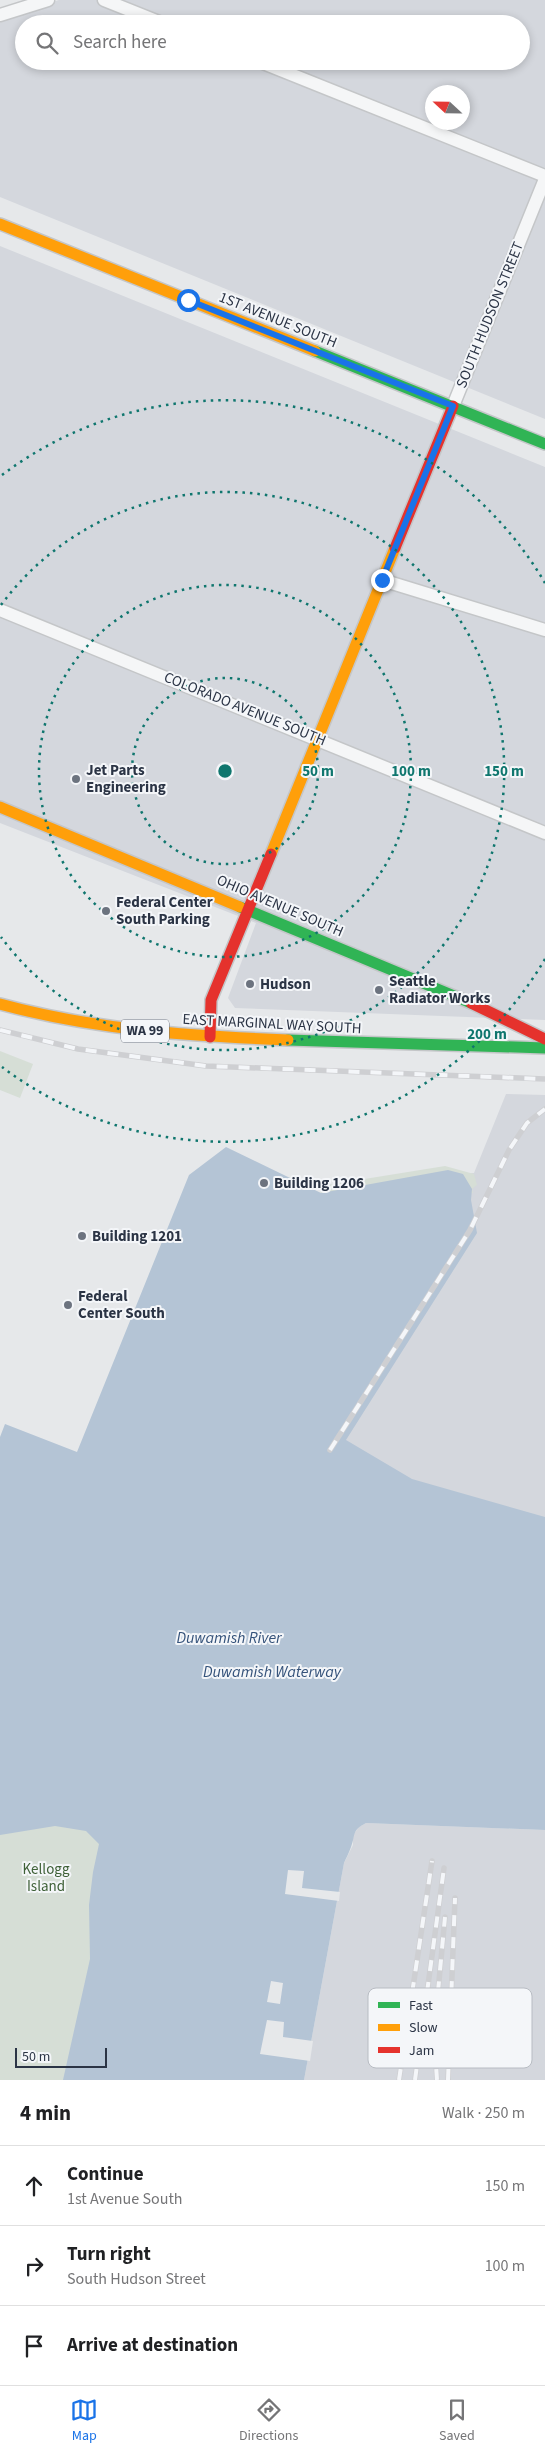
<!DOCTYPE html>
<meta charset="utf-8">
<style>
:root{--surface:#fff;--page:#f6f6f6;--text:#202124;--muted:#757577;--line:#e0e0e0;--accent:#1a73e8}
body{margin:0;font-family:"Source Sans 3",sans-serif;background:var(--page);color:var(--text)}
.compass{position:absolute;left:425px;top:85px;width:45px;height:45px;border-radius:50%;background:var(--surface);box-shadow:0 2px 8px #0003;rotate:292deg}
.scale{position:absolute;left:15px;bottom:12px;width:92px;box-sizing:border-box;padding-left:5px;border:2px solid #2b3445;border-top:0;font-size:14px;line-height:18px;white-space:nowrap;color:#2b3445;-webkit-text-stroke:4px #f4f6f9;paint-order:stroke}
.stop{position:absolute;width:15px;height:15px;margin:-11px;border:4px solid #1a73e8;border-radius:50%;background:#fff}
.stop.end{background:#1a73e8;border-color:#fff;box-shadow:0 1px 5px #0008}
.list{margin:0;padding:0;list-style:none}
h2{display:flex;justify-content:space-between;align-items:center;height:65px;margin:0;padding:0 20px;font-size:21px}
h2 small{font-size:16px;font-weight:400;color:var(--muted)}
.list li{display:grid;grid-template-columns:32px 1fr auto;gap:15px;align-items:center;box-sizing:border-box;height:80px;padding:0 20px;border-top:1px solid var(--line)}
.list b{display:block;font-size:19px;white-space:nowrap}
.list p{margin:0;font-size:16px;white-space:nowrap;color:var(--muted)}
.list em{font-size:16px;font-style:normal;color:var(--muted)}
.icon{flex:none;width:28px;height:28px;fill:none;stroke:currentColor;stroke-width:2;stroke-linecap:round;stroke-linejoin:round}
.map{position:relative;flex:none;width:545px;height:2080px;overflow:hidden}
.search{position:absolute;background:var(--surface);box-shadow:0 2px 8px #0003;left:15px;right:15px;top:15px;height:55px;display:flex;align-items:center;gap:12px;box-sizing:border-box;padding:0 18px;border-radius:28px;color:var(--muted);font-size:19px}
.sheet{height:305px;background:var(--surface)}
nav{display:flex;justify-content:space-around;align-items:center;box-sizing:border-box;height:70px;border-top:1px solid var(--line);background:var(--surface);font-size:14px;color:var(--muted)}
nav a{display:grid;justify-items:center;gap:2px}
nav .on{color:var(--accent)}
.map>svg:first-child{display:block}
.built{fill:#d4d7dd;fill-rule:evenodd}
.green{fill:#d6ded6}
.water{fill:#b4c4d5}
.pier{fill:#e6e8ea}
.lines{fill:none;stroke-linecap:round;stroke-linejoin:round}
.street-casing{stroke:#c4c6c8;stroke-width:15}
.fast-casing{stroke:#c4c6c8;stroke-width:14}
.slow-casing{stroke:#c4c6c8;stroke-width:14}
.jam-casing{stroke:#c4c6c8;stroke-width:14}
.street{stroke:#f5f6f7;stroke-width:12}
.fast{stroke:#30b455;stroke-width:11}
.slow{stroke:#ff9f0a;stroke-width:11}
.jam{stroke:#e5322d;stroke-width:11}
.rail-casing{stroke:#cecfd2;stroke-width:5.5}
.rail{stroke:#f4f6f9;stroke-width:4;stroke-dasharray:11;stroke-linecap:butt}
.route{stroke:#1a73e8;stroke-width:6}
.ring{fill:none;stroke:#0f766e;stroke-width:2.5;stroke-dasharray:2.5 5}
.poi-dot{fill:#6c737f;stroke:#f4f6f9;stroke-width:2}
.labels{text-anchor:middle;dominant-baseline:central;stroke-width:4;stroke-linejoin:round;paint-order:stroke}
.shield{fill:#f4f6f9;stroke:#676e7b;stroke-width:1}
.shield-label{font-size:14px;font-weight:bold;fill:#2b3445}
.street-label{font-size:15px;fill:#2b3445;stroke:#f4f6f9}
.poi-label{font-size:15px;font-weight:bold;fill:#2b3445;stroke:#f4f6f9;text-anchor:start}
.park-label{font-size:15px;fill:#3f6138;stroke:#f4f6f9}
.water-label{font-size:16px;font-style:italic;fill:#34527a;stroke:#f4f6f9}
.key{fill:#f4f6f9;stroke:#b8bcc3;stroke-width:1}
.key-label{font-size:14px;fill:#2b3445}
.centre{fill:#0f766e;stroke:#f4f6f9;stroke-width:2.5}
.ring-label{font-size:15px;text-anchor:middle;font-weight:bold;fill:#0f766e;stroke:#f4f6f9;stroke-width:4;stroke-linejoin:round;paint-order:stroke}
</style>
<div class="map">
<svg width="545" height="2080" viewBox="0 0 545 2080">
<rect width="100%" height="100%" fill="#e6e8ea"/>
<g class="built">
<path d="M59 0H545V419L0 197V20ZM24 24H521V61H24ZM432 92H462V122H432Z"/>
<path d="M0 246 545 467V1020L235 1008 228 998 256 923 0 823Z"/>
<path d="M506 1094 545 1095V1548L317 1457 463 1174 474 1173Z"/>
<path d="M366 1823 545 1830V2080H304L344 1863 353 1845V1835L359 1827Z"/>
</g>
<g class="green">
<path d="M0 1051 33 1064 20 1098 0 1090Z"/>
<path d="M445 1166 474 1174 477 1185 472 1189 473 1193 320 1207 321 1186Z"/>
<path d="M0 1807 122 1816 92 2080H0Z"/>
</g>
<path class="water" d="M226 1147 321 1193 448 1170 463 1174 472 1189 471 1200 477 1233 346 1440 412 1479 545 1517V1830L366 1823C351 1831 356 1834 351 1847 349 1853 346 1858 344 1863L304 2080H63L90 1959 89 1905 93 1872 99 1844 86 1831 55 1826 0 1835V1437L5 1424 77 1452 189 1175Z"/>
<g class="pier">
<path d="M288 1870 304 1871 302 1888 340 1892 339 1901 285 1894Z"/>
<path d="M271 1981 283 1983 280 2004 267 2002Z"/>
<path d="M267 2020 284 2022 283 2037 313 2041 310 2061 260 2054Z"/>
</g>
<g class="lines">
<g class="street-casing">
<g id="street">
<path d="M104 0 164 24"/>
<path d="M0 15 48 0"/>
<path d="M258 61 545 176"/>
<path d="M453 406 545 179"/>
<path d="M382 580 545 630"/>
<path d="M0 610 545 833"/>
</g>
</g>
<g class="fast-casing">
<g id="fast">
<path d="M315 351 545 444"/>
<path d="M240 907 471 1003"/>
<path d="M288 1040 545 1048"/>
</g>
</g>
<g class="slow-casing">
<g id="slow">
<path d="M0 224 315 351"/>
<path d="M0 807 240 907"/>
<path d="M271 854 395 548"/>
<path d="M0 1004C95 1030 191 1036 288 1040"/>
</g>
</g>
<g class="jam-casing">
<g id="jam">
<path d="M395 548 453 406"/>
<path d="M471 1003 545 1039"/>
<path d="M210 1037 211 1000 271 854"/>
</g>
</g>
<use href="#street" class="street"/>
<use href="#fast" class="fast"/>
<use href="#slow" class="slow"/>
<use href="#jam" class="jam"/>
<g class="rail-casing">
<g id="rail">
<path d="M0 1030 78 1049 206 1066 545 1079"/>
<path d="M330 1450 470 1230 509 1150 527 1123 545 1109"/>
<path d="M399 2080 432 1861"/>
<path d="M415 2080 444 1868"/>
<path d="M437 2080 434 2034 445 1917"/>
<path d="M448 2080 455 1898"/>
</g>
</g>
<use href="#rail" class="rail"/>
</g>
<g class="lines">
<path class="route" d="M188 300 453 406 382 580"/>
</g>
<g class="ring">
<circle cx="225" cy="771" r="93"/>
<circle cx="225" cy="771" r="186"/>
<path d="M1 605A279 279 0 1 1 1 937"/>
<path d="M545 959A371 371 0 0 1 2 1067M2 475A371 371 0 0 1 545 583"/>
</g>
<g class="poi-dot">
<circle cx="76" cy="779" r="5"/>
<circle cx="106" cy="911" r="5"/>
<circle cx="250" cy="984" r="5"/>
<circle cx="379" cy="990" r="5"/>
<circle cx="264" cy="1183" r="5"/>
<circle cx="82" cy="1236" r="5"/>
<circle cx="68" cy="1305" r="5"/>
</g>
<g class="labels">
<rect class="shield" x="121" y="1019.5" width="48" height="23" rx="4"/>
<g class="shield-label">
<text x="145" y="1031">WA 99</text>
</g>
<g class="street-label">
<text transform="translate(490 315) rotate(-68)">SOUTH HUDSON STREET</text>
<text transform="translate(278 320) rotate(22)">1ST AVENUE SOUTH</text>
<text transform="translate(245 709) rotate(22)">COLORADO AVENUE SOUTH</text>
<text transform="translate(280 906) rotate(23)">OHIO AVENUE SOUTH</text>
<text transform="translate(272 1024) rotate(3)">EAST MARGINAL WAY SOUTH</text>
</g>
<g class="poi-label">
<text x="86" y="770">Jet Parts<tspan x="86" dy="17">Engineering</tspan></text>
<text x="116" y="902">Federal Center<tspan x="116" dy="17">South Parking</tspan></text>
<text x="389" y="981">Seattle<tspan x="389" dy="17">Radiator Works</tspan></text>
<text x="260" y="984">Hudson</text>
<text x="274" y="1183">Building 1206</text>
<text x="92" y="1236">Building 1201</text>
<text x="78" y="1296">Federal<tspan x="78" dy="17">Center South</tspan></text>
</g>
<g class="park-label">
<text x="46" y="1869">Kellogg<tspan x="46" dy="17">Island</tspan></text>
</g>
<g class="water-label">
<text x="229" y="1638">Duwamish River</text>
<text x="272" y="1672">Duwamish Waterway</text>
</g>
</g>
<rect x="368" y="1988" width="164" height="80" rx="8" class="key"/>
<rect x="378" y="2002" width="22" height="6" fill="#30b455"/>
<rect x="378" y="2024" width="22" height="7" fill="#ff9f0a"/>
<rect x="378" y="2047" width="22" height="6" fill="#e5322d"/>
<g class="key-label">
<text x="409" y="2010">Fast</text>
<text x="409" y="2032">Slow</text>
<text x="409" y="2055">Jam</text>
</g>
<circle cx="225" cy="771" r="8" class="centre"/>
<g class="ring-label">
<text x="318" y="776">50 m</text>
<text x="411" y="776">100 m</text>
<text x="504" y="776">150 m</text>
<text x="487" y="1039">200 m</text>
</g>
</svg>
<svg class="compass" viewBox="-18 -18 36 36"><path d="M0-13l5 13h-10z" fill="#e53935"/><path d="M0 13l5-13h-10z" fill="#757577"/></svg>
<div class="scale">50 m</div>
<div class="stop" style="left:188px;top:300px"></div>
<div class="stop end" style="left:382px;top:580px"></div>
<div class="search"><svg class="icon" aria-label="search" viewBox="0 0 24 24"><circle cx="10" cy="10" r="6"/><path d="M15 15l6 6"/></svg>Search here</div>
</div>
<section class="sheet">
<h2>4 min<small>Walk · 250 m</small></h2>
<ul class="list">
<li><svg class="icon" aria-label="ahead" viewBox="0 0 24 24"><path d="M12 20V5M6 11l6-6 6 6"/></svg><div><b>Continue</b><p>1st Avenue South</p></div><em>150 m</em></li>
<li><svg class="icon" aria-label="right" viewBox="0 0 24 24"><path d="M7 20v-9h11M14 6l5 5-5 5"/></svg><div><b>Turn right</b><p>South Hudson Street</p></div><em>100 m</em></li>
<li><svg class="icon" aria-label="arrive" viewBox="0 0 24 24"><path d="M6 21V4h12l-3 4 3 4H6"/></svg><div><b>Arrive at destination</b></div></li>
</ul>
</section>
<nav>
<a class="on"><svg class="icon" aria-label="map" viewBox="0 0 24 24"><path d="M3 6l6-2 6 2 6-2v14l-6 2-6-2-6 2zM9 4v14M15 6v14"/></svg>Map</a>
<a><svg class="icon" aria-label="directions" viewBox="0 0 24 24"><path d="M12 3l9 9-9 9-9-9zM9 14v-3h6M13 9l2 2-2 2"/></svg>Directions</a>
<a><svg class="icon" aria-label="saved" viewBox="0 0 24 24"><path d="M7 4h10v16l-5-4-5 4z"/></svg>Saved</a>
</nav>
